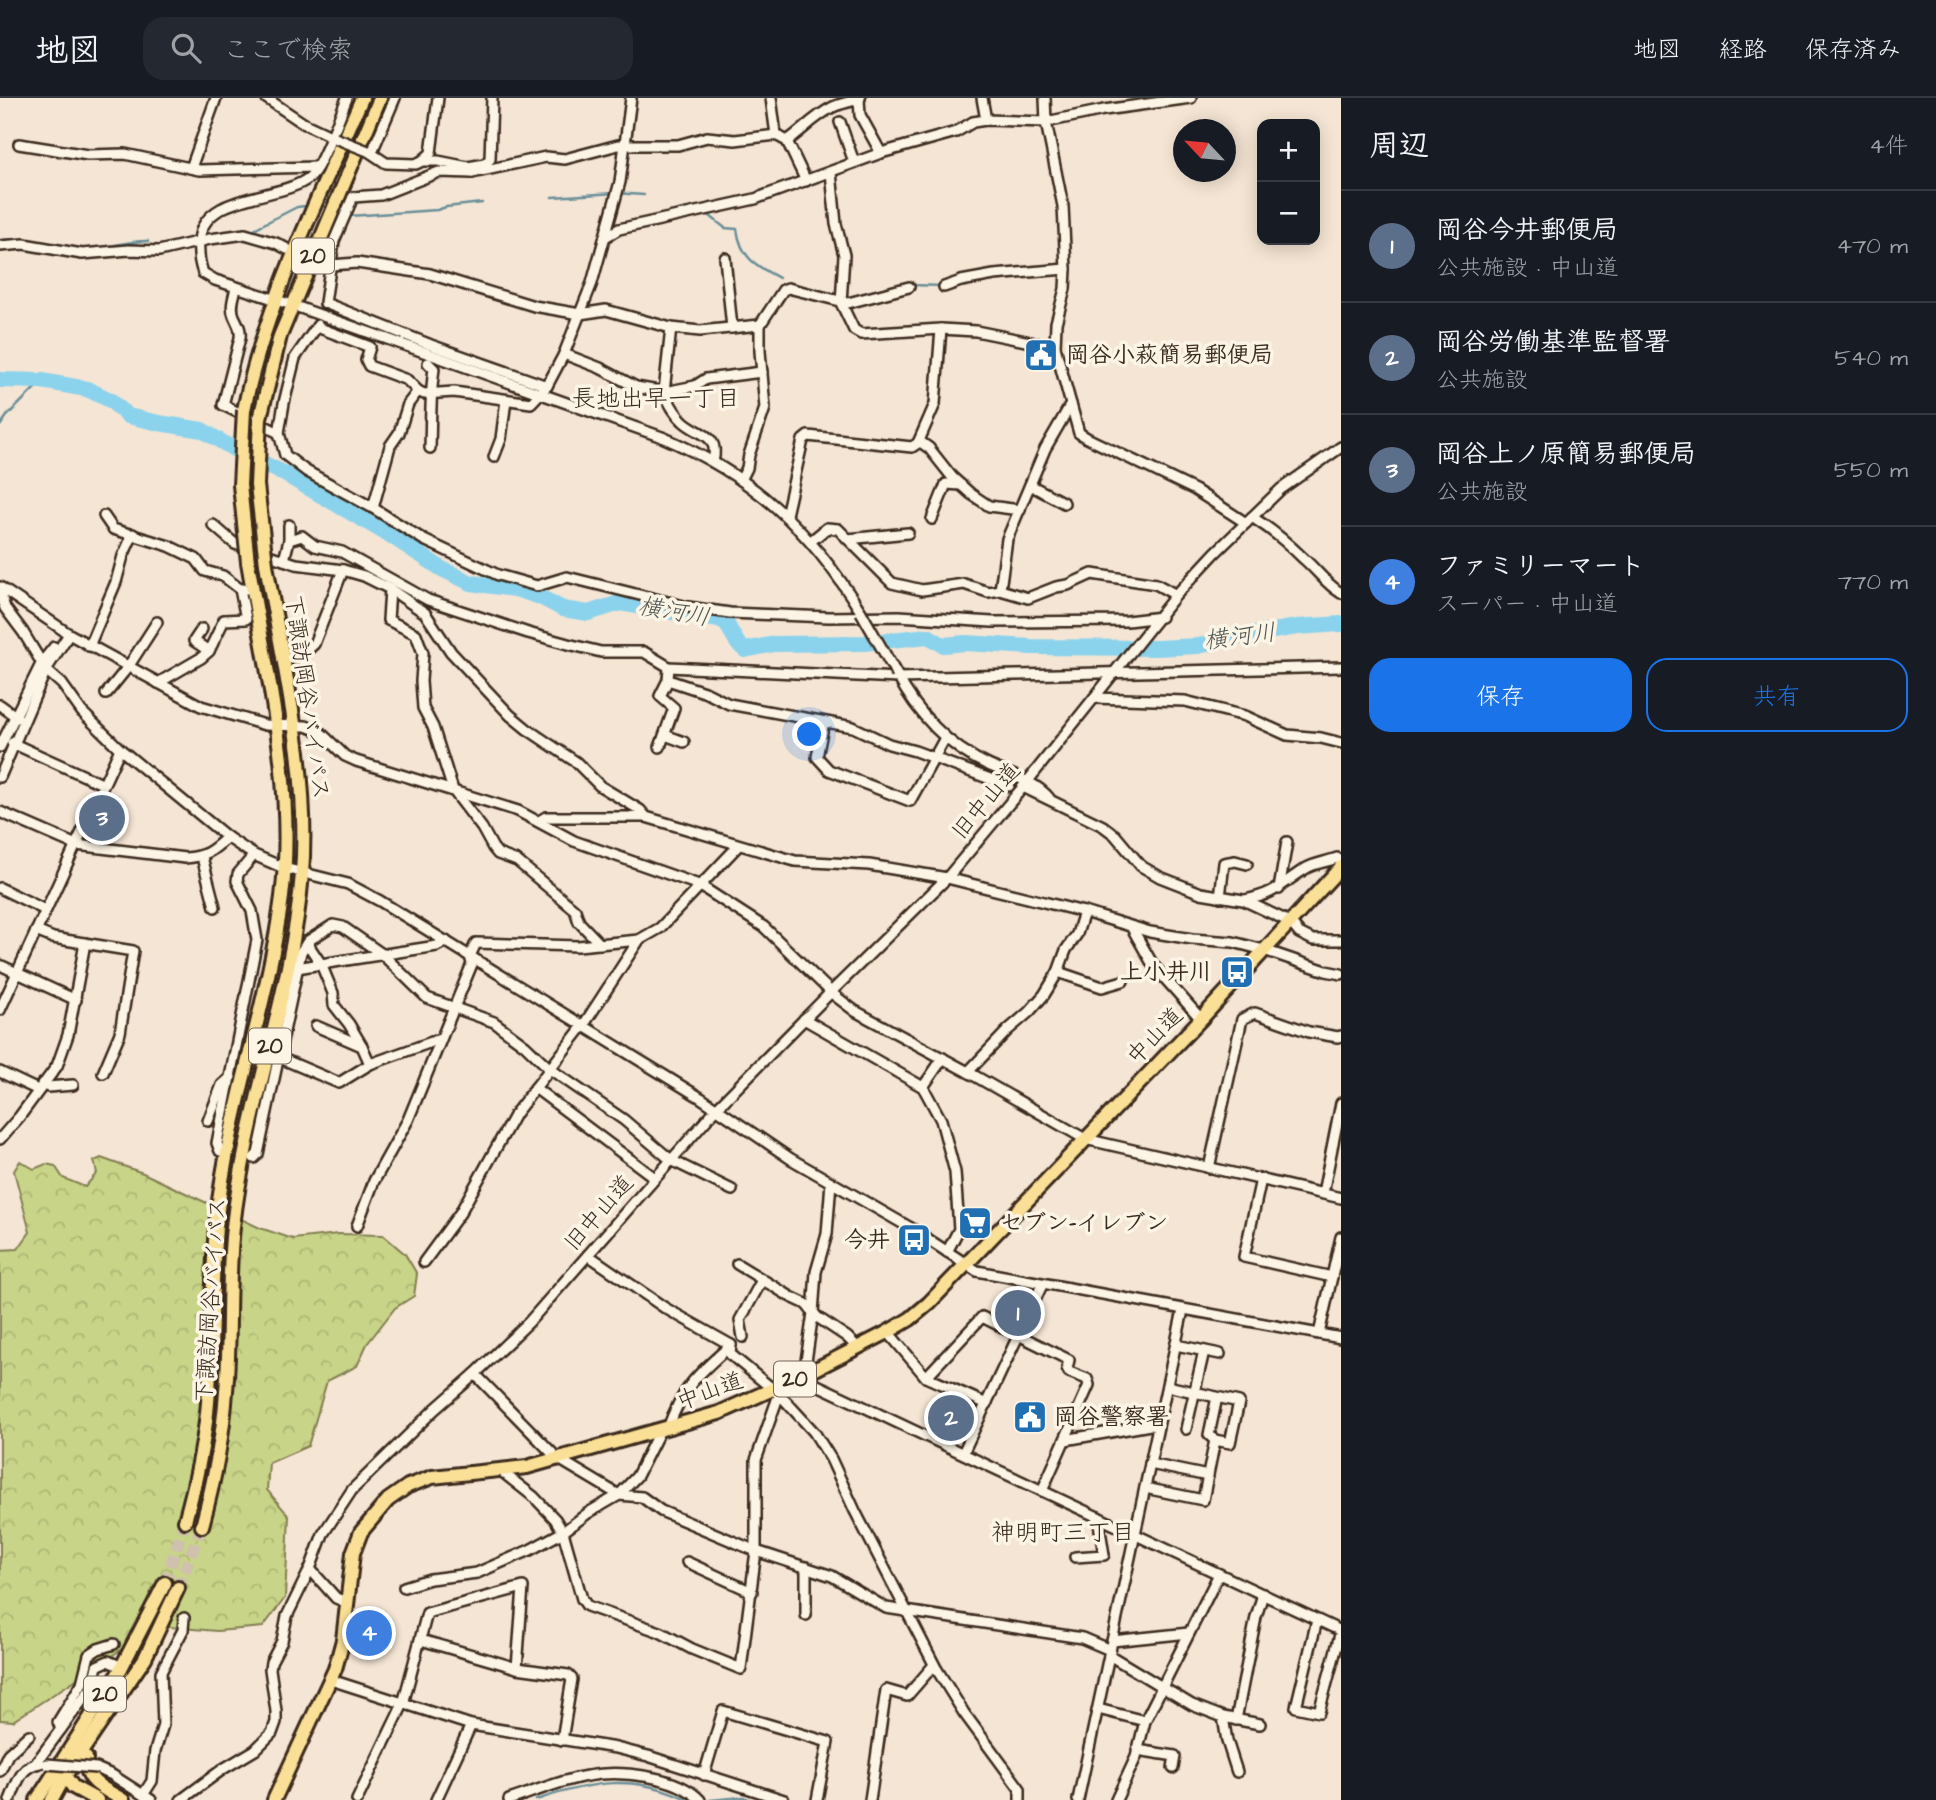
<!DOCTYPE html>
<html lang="ja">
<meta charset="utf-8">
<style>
:root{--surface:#171b24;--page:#242831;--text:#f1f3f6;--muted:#9ea1a6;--line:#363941;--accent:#1a73e8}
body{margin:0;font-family:"Architects Daughter","Klee One",sans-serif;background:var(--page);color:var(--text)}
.controls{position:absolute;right:21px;top:21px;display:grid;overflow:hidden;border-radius:14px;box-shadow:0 4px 18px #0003}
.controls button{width:63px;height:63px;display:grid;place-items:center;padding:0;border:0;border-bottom:2px solid var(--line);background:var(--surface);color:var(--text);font:35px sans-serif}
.compass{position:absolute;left:1173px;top:21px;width:63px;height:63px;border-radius:50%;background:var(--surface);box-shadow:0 4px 18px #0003;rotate:296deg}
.you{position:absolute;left:810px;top:637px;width:24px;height:24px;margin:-18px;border:5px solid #fff;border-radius:50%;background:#1a73e8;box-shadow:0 0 0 10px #1a73e833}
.badge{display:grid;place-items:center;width:46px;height:46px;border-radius:50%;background:var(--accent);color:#fff;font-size:23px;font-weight:700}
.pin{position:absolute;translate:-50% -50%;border:4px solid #fff;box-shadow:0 2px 7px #0006}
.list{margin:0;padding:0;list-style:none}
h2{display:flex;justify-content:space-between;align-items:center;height:91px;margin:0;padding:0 28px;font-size:30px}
h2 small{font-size:23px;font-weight:400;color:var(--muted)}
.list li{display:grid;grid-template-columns:46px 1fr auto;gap:21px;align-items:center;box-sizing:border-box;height:112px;padding:0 28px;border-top:2px solid var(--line)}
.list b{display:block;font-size:26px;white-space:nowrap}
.list p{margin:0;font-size:23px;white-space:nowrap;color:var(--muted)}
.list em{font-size:23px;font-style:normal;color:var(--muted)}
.actions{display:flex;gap:14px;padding:21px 28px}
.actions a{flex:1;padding:16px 0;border:2px solid var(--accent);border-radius:21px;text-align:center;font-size:24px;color:var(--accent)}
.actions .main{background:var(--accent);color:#fff}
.icon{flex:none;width:38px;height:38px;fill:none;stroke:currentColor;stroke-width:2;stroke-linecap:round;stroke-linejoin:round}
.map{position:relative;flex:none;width:1341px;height:1702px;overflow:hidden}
header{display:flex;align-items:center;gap:42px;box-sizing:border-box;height:98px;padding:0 35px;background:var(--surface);border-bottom:2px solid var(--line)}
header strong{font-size:33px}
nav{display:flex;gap:38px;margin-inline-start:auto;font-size:24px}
.search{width:490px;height:63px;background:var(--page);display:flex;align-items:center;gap:18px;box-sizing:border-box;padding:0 24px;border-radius:21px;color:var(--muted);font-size:26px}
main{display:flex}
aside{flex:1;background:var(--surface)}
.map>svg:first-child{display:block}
.forest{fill:url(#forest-crowns);stroke:#827f52;stroke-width:2}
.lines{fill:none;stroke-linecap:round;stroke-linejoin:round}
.stream{stroke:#6b8f9a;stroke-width:2.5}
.river{stroke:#8bd3ed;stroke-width:16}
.highway-tunnel{stroke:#d0c0b0;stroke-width:12;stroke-dasharray:12 6;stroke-linecap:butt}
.minor-casing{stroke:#3b2a1e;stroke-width:14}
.highway-casing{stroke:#3b2a1e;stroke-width:18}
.minor{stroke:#fcf5e5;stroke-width:9}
.highway{stroke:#fadf96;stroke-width:12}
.minor-bridge-casing{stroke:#3b2a1e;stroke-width:14;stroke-linecap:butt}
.highway-bridge-casing{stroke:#3b2a1e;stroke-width:18;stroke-linecap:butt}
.minor-bridge{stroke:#fcf5e5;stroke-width:9}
.highway-bridge{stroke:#fadf96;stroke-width:12}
.labels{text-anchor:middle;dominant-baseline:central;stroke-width:7;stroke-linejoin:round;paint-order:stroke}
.shield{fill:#fcf5e5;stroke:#75675a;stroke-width:2}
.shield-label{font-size:21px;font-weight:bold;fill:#3b2a1e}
.poi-label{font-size:23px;font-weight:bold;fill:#3b2a1e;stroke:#fcf5e5;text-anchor:start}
.street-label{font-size:23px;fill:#3b2a1e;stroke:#fcf5e5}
.neighbourhood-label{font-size:24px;fill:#3b2a1e;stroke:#fcf5e5}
.water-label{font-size:24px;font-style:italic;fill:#4f5452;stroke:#fcf5e5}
</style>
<header>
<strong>地図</strong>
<div class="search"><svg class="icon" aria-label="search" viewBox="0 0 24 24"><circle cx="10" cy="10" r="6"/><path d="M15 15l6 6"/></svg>ここで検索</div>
<nav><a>地図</a><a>経路</a><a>保存済み</a></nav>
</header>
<main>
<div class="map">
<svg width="1341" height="1702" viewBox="0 0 1341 1702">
<defs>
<pattern id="forest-crowns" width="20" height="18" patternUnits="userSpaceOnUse" patternTransform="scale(1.75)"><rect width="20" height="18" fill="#c8d487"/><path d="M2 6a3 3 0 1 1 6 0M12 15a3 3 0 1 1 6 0" fill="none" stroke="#adb674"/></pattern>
</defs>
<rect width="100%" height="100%" fill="#f5e5d4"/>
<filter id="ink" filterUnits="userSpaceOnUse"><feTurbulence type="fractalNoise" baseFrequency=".0143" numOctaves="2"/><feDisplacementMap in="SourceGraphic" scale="14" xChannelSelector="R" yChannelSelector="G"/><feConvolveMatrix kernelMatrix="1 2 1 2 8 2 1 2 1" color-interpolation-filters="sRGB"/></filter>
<g filter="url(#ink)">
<path class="forest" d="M101 1060 143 1075 260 1130 293 1141 338 1136 383 1137 405 1156 417 1176 414 1198 395 1210 367 1246 357 1268 327 1283 308 1348 269 1365 267 1392 289 1418 285 1500 263 1529 217 1533 157 1528 13 1623 0 1622V1152L18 1151 30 1134 14 1073 20 1063 34 1071 46 1066 55 1068 63 1080 85 1089 97 1075 94 1063Z"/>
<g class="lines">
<g class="stream">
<path d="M552 99 615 95 644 97"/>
<path d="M349 118 437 112 446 109 482 105"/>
<path d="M710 118 725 130 737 131C741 160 755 167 779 180"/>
<path d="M250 133 297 109 305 108"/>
<path d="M0 142C28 139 54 149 82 151 104 152 126 142 148 143"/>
<path d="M911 187 943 188"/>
<path d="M0 328 7 318 42 283"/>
<path d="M536 1702C591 1684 634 1675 689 1702"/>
<path d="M710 1702 743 1699 751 1702"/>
</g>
<path class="river" d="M0 282 42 283 87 291 110 302 128 318 159 325 202 332 232 350 283 375 396 441 442 471 471 485 515 491 540 499 563 511 588 515 620 505 725 523 738 546 745 552 774 546 864 545 928 538 943 547 966 545 1031 549 1157 550 1198 548 1238 539 1297 529 1341 526"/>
<g class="highway-tunnel">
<path d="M165 1485 185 1423"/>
<path d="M178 1490 202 1428"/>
</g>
<g class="minor-casing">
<g id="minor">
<path d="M266 0 303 25 335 40"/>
<path d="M347 0C340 17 322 68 310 79 282 103 203 93 199 143 198 155 199 164 203 175L215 182 292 207 662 339C752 377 810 431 861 514"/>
<path d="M771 0 776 37"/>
<path d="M982 0 986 22"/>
<path d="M1045 0 1046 24 1063 108 1066 171 1065 191 1056 225 1055 249 1079 335 1087 340 1195 392 1246 425"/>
<path d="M859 1 860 17 881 55"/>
<path d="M840 24 854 64"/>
<path d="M787 43C803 32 816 17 833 9 841 5 852 4 860 0"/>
<path d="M19 46 88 57 125 56 199 72 317 69"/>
<path d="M368 53 386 65 416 66 422 63H438L468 69 485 66 490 61 492 0"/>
<path d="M372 54 395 0"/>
<path d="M422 63 431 55 438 0"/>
<path d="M468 69 472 75 546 59 565 61 618 47H678L707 39 735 42 776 37 787 43 806 83"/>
<path d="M191 70 216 0"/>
<path d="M831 74 836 126 844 157 841 205 854 232 861 236 941 231 976 233 1055 249"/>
<path d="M472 75 439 74 381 97 353 99 334 143 325 205 431 247 547 288"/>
<path d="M605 139 619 131 755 101 881 55 956 34 973 24 986 22 1046 24 1104 12 1191 0"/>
<path d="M0 148 24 146 82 156 129 152 159 153 210 141 245 136 276 145 287 151"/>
<path d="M725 160 732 230"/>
<path d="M319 165 331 167 357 165 430 176 534 208 580 216 606 212 671 230 700 233 760 227 783 192 788 190 848 205 909 189"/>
<path d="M944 189 961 183 994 177 1066 171"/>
<path d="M236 190C234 199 230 209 234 218 238 227 241 230 240 240L223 307 279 335"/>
<path d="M318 227 295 260 284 305 279 335 285 357 306 373 373 410 424 442 498 477 537 488 567 479 688 509 730 515 829 519 899 518 992 524 1127 523 1161 519"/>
<path d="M317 229 370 249 366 262 369 268 407 282 418 293 424 296 454 294 531 305 547 288 564 256 592 185 620 84 631 0"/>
<path d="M671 230 664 294 695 288 706 281 762 274"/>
<path d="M564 256 600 270 636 289 664 294C669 304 674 315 683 323 699 338 720 335 713 364"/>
<path d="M428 265 434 271C430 297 431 323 430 350"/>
<path d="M919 343 929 350 952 379 971 396 989 408 1020 412"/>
<path d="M494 359 501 341 506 302"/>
<path d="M741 382 747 370 749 357 765 310 760 253V227"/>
<path d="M1030 387 1064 405"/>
<path d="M373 410 390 348 399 335 408 306 418 293"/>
<path d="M786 417 803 342 808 338 912 349 918 345 935 306 941 231"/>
<path d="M104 418 113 431 169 448 196 461 205 473 223 478 240 491"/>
<path d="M1252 419C1271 431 1288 445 1304 461 1317 472 1326 486 1341 495"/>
<path d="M932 421 946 386 961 387"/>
<path d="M213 427 235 446 296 466 343 472 364 478 390 491 425 515 451 554 510 617 527 631 576 664 600 688 640 712 646 719"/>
<path d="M848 441 908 435"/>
<path d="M289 442 302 438 315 448 342 454 428 502 528 535 568 546 601 554H644L669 569 898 580 1341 569"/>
<path d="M811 443 827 430 838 431 892 485 922 492 964 486 988 494 1000 492 1028 500 1056 489 1068 487 1092 476 1156 486 1176 497"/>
<path d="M284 462 289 442V427"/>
<path d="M0 489 69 536 201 608 265 627 306 628 319 633 345 658 356 663 518 713 574 743 699 787 764 829 834 897 855 913 968 974 1085 1041 1341 1100"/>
<path d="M390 491 388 522 416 536 423 555 421 583 423 610 433 629 453 692 482 730 493 750 498 756 517 763 575 812 579 824 600 846"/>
<path d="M1000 492 1007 441 1045 351 1071 306"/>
<path d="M0 495 5 510 23 534 46 572 62 586 82 614 120 651 227 739 254 757 284 770 348 786 380 803 701 1000 791 1061 909 1129 977 1173 1341 1240"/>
<path d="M89 548 116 484 123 458 133 436"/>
<path d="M209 553 224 522 246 521 240 491H246"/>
<path d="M282 562 301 558 314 546 343 472"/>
<path d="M669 569 668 582 707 595 729 606 853 629 889 646 915 653 1009 688"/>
<path d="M897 577C917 615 948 649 988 667 1009 677 1034 682 1049 700"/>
<path d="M158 585 201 560 209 553 194 543 202 531"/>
<path d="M106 596 128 569 157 524"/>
<path d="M1094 600 1185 603 1245 618 1287 637 1321 640 1341 645"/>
<path d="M0 607 18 620"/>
<path d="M824 624 817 659 829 672 910 703 945 640"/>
<path d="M665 637 684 644"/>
<path d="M12 645 102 686"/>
<path d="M0 649 42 564 54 549"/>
<path d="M660 649 674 610 660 598 668 582"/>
<path d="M0 679 46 572 69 536"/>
<path d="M1023 689 1103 728 1115 737 1141 768 1160 779 1201 795 1243 802 1290 824 1299 835 1313 842H1341"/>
<path d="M0 714 76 747 185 760C204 759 213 753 227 739"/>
<path d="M539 723 546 719H646L795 763 869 767 947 780 1084 814 1150 834 1192 841 1233 844 1264 852 1326 873 1341 876"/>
<path d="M202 759 215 809"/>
<path d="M0 790 45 812"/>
<path d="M1279 791 1287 744"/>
<path d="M1220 799 1224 765 1235 763 1247 766"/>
<path d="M1245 802C1276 796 1281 786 1305 771 1314 765 1327 764 1337 760L1341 763"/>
<path d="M1132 830 1153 867 1201 921"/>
<path d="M36 833 53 840 133 853 120 935 103 975"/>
<path d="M307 845 321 866 437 848 446 843"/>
<path d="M0 867 76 902"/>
<path d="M297 870 321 866 333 895 334 907 349 926 362 948"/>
<path d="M1058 874 1102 889 1123 883"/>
<path d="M0 912 120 651"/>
<path d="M804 921 923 989 941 1022 955 1074 959 1131 947 1154"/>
<path d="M278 959 339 985 370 966 362 948 316 928"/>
<path d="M370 966 440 941"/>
<path d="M0 974 38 992"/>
<path d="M968 974 1008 932 1029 914 1044 897 1058 874 1066 852 1077 836 1084 814"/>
<path d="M42 986 48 989 73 987"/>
<path d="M923 989 943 960"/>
<path d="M535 990 655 1080"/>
<path d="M208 1023 222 987 231 979"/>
<path d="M0 1041 20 1018 57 968 68 937 85 845"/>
<path d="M220 1053 217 1045 257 842 252 813 237 783 238 776 254 757"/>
<path d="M254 1060 258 1056 301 854 308 843 333 827 343 829 382 856 427 900 494 924 525 947 550 971 624 1022 671 1062 732 1092"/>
<path d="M1209 1070 1242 921 1255 915 1309 934 1338 939 1341 938"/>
<path d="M1261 1081 1244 1159 1332 1179"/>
<path d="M831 1084 827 1136 816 1174 813 1215 804 1277 809 1283C986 1367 1164 1450 1341 1533L1319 1614 1296 1609 1317 1522"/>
<path d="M1323 1095 1341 1005"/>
<path d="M357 1128 374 1083 408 1022 472 866 470 858 476 845 578 848 639 842 660 830 738 748"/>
<path d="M588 1157 665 1210 731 1247 730 1256 781 1298 814 1334 831 1361 855 1413 936 1570 964 1615 1020 1691V1702"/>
<path d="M424 1164 460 1115 515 1016 583 928 639 842"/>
<path d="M737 1166 791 1199 806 1206 817 1219 847 1239 858 1250"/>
<path d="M888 1234 926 1279 987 1306"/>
<path d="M1319 1236 1341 1139"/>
<path d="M743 1239 740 1222 762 1182"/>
<path d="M1176 1247 1220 1256"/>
<path d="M475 1276 557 1360 619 1397 642 1399 661 1413 756 1453 832 1478 886 1510 1082 1540 1110 1552"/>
<path d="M926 1279 982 1219 1069 1262 1067 1270 1069 1274 1087 1281 1089 1287 1042 1393"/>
<path d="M1167 1288 1239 1304 1230 1345 1215 1342 1209 1337 1217 1299"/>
<path d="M668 1330C683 1288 698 1276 731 1247"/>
<path d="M1186 1331 1204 1253"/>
<path d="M1065 1342 1150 1327 1158 1328"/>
<path d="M963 1355 1042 1187"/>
<path d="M1150 1366 1208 1378"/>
<path d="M501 1373 534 1399 555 1421 563 1434 582 1501 587 1508 660 1534 692 1551 741 1571 756 1453V1362L777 1302 781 1298"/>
<path d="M1145 1390 1203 1402 1215 1342"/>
<path d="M1075 1459 1104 1457 1098 1419"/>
<path d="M687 1464 752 1494"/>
<path d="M806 1469V1517"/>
<path d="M310 1471 336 1500 348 1505"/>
<path d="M404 1489 430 1481 477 1475 530 1452 563 1434 588 1415 619 1397 637 1378 660 1332"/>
<path d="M1112 1543 1189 1535"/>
<path d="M1109 1557 1192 1607 1223 1619 1260 1626"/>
<path d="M517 1570 568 1577 572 1581 562 1642"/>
<path d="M331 1582 471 1627 616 1650 648 1658 784 1702"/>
<path d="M1098 1611 1145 1623"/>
<path d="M1223 1619 1227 1643 1237 1674"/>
<path d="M1236 1622 1256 1519 1263 1496"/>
<path d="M61 1631 58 1624 82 1585 89 1557 98 1551 114 1546"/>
<path d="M1137 1652 1175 1658 1173 1670"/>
<path d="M36 1665 92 1589 97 1568 108 1563 122 1569"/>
<path d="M96 1670 112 1677 151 1702"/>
<path d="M0 1673 8 1656 29 1637"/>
<path d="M704 1677 723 1613 828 1644 817 1702"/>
<path d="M143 1697 152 1683 155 1653 163 1627 161 1574 183 1532 184 1520"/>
<path d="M10 1702C17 1686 20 1668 40 1665"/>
<path d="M181 1702 223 1671 255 1652 272 1635 276 1624V1613L270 1571 271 1564 282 1543 287 1518 310 1471 323 1436 352 1392 434 1312 475 1276 529 1224 717 1010 831 894 947 780 1023 689 1176 497 1215 455 1281 391 1341 349"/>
<path d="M357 1702 403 1606 427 1515 523 1489 517 1570 421 1542"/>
<path d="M436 1702 471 1627"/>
<path d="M509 1702C534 1694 561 1682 587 1678 618 1672 677 1677 700 1702"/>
<path d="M870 1702 886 1592 907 1598 934 1567"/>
<path d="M1078 1702 1183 1212"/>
<path d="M1116 1702 1136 1659 1145 1623 1219 1476"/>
</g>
</g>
<g class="highway-casing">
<g id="highway">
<path d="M244 312C266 203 318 102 362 0"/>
<path d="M260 320 280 238 380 0"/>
<path d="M185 1423C195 1387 203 1352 207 1315 214 1250 210 1184 217 1119 229 1011 268 907 282 799 296 688 266 572 248 464"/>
<path d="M202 1428C214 1384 223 1339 226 1293 231 1238 227 1183 233 1129 246 1010 292 896 302 776 310 673 283 567 266 466"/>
<path d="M86 1660C84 1684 105 1691 123 1702"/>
<path d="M66 1673 65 1678 73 1689 97 1702"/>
<path d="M37 1702 117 1578 165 1485"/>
<path d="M52 1702 65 1678 145 1560 178 1490"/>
<path d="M274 1702 335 1571 343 1542 353 1455 361 1434 388 1402 408 1388 432 1379 527 1369 719 1315 804 1277 888 1234 910 1221 929 1205 1201 921 1341 769"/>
</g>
</g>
<use href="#minor" class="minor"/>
<use href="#highway" class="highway"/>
<g class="minor-bridge-casing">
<g id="minor-bridge">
<path d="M335 40 368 53"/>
<path d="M861 514 897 577"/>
<path d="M47 1666 96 1670"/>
</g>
</g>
<g class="highway-bridge-casing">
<g id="highway-bridge">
<path d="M244 312 240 387 248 464"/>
<path d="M260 320 257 387 266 466"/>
</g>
</g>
<use href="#minor-bridge" class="minor-bridge"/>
<use href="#highway-bridge" class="highway-bridge"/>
</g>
</g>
<defs>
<g id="civic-square" transform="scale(1.75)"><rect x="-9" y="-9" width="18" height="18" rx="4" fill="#1f6fb2" stroke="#fcf5e5"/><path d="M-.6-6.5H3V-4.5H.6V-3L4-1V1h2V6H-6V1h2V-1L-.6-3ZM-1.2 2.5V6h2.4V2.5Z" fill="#fff"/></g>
<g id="bus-square" transform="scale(1.75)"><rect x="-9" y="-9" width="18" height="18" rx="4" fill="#1f6fb2" stroke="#fcf5e5"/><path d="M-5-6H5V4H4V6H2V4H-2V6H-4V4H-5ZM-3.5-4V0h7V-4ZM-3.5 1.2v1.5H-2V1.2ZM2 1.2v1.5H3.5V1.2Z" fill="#fff"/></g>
<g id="supermarket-square" transform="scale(1.75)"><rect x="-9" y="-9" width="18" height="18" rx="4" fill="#1f6fb2" stroke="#fcf5e5"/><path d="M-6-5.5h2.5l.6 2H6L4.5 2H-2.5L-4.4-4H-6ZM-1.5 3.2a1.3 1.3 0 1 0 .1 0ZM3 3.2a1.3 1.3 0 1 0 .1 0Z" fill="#fff"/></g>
</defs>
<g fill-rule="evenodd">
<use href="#civic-square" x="1041" y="257"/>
<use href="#bus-square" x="1237" y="874"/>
<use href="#supermarket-square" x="975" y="1125"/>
<use href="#bus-square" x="914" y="1142"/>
<use href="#civic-square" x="1030" y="1319"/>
</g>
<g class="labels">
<g class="shield">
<rect x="292" y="140.5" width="42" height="35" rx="5"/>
<rect x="249" y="930.5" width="42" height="35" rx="5"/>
<rect x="774" y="1263.5" width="42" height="35" rx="5"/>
<rect x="84" y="1578.5" width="42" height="35" rx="5"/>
</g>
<g class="shield-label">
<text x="313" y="158">20</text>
<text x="270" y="948">20</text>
<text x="795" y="1281">20</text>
<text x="105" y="1596">20</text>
</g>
<g class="poi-label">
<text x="1066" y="257">岡谷小萩簡易郵便局</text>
<text x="1212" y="874" text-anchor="end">上小井川</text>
<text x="1000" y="1125">セブン-イレブン</text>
<text x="890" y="1142" text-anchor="end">今井</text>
<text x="1054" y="1319">岡谷警察署</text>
</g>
<g class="street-label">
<text transform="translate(307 599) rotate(82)">下諏訪岡谷バイパス</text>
<text transform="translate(986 703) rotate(-50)">旧中山道</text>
<text transform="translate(1155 938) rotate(-46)">中山道</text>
<text transform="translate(599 1115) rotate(-49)">旧中山道</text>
<text transform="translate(211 1202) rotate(-86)">下諏訪岡谷バイパス</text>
<text transform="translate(710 1293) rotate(-20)">中山道</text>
</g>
<g class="neighbourhood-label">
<text x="656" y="301">長地出早一丁目</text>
<text x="1063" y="1435">神明町三丁目</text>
</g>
<g class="water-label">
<text transform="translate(674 514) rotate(10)">横河川</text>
<text transform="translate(1240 539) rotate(-7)">横河川</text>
</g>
</g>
</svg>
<div class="controls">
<button>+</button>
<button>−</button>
</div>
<svg class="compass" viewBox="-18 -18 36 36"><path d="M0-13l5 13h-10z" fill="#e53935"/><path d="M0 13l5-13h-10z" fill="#9ea1a6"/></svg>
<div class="you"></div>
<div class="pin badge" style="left:1018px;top:1215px;background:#5c6f8a">1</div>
<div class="pin badge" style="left:951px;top:1320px;background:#5c6f8a">2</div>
<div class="pin badge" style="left:102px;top:720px;background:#5c6f8a">3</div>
<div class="pin badge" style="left:369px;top:1535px;background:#3f7fe0">4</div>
</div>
<aside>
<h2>周辺<small>4件</small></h2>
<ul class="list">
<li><span class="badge" style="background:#5c6f8a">1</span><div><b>岡谷今井郵便局</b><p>公共施設 · 中山道</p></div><em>470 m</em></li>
<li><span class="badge" style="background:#5c6f8a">2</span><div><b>岡谷労働基準監督署</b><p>公共施設</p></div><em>540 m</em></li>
<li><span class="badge" style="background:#5c6f8a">3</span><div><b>岡谷上ノ原簡易郵便局</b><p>公共施設</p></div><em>550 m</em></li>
<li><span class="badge" style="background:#3f7fe0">4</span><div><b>ファミリーマート</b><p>スーパー · 中山道</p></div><em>770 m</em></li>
</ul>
<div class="actions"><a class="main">保存</a><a>共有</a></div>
</aside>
</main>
